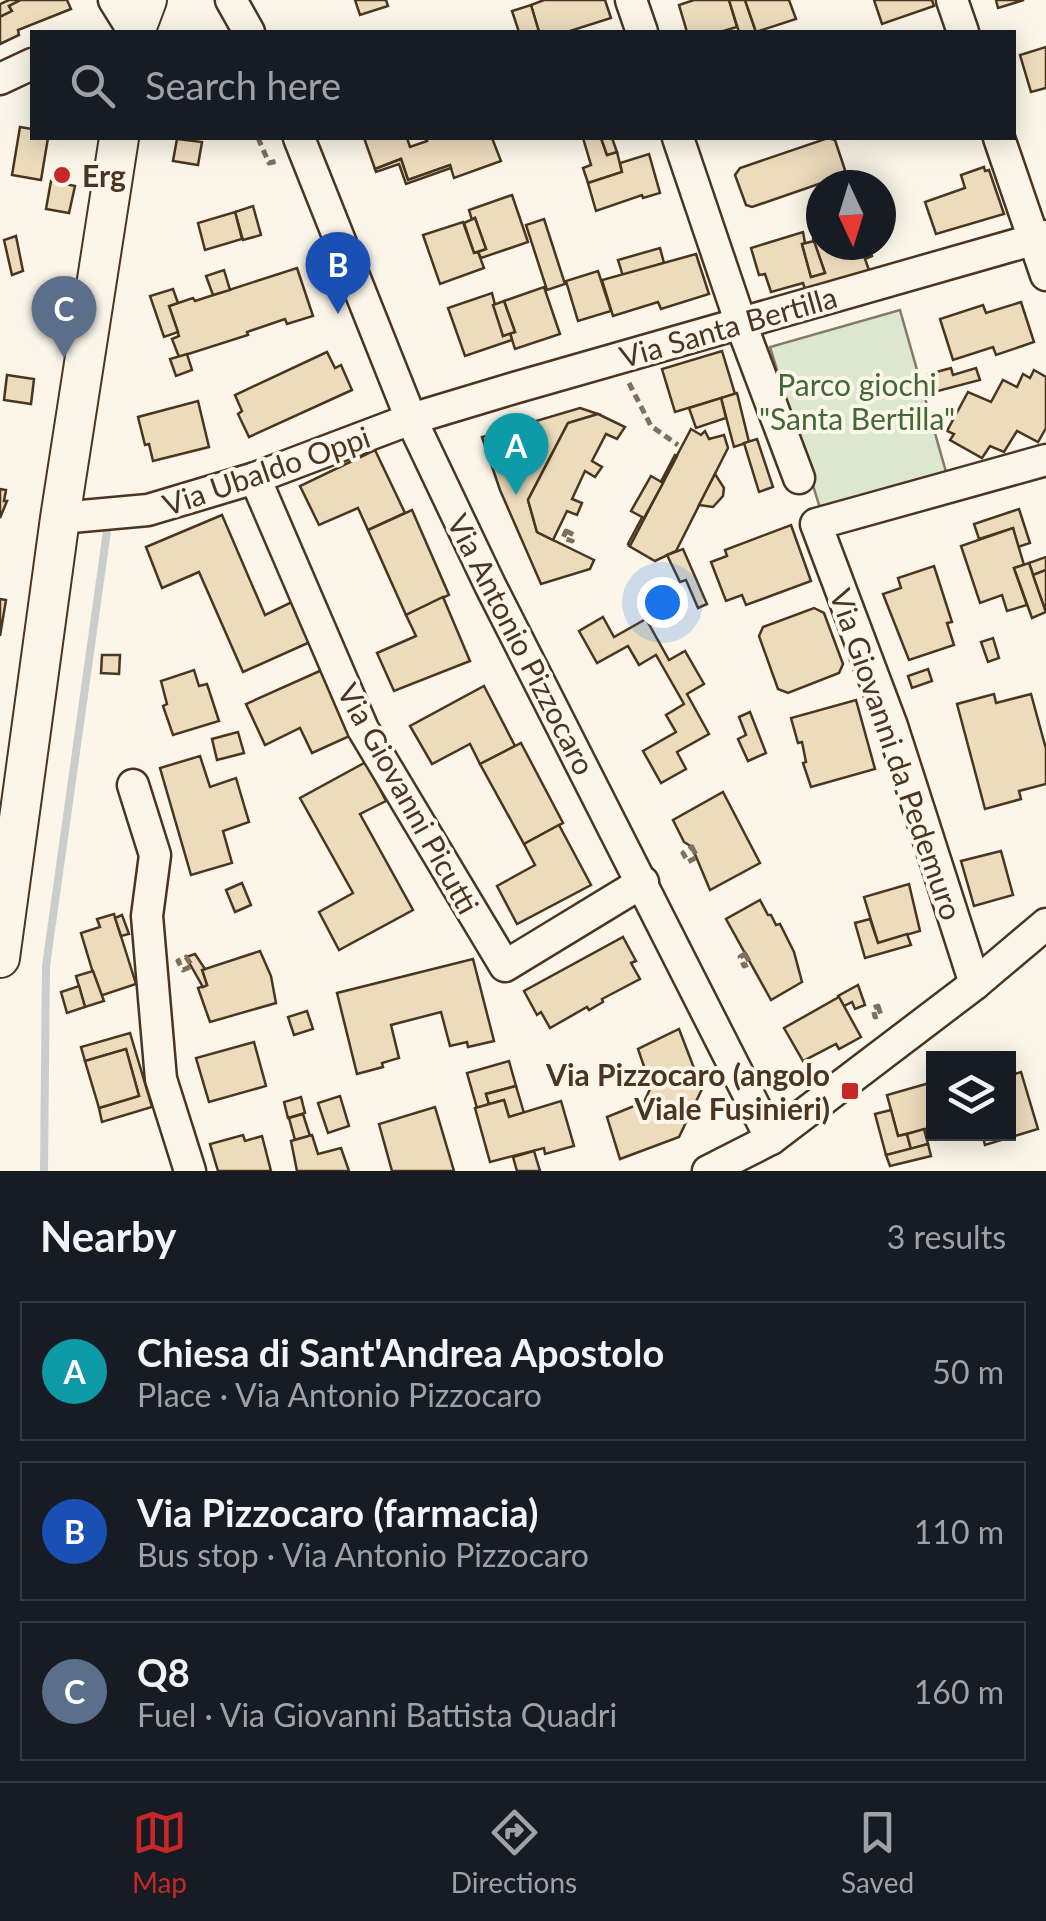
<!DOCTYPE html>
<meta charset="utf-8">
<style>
:root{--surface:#171b24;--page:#20242c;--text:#f1f3f6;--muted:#9ea1a6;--line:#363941;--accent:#c62828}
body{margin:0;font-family:Lato,sans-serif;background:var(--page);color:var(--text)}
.controls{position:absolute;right:30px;bottom:30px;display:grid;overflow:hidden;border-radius:0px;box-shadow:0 5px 25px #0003}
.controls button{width:90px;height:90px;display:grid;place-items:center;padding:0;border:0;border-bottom:2px solid var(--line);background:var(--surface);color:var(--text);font:50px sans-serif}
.compass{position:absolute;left:806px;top:170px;width:90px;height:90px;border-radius:50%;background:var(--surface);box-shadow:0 5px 25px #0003;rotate:176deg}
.you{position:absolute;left:662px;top:602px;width:35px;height:35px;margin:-25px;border:8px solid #fff;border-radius:50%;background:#1a73e8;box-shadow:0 0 0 15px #1a73e833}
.badge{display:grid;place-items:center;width:65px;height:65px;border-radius:50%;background:var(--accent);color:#fff;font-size:32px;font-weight:700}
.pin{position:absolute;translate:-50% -82px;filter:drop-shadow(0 2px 5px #0008)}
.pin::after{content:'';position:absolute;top:52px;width:35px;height:30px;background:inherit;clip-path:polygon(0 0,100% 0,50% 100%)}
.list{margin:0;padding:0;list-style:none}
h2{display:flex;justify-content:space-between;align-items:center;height:130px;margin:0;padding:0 40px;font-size:42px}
h2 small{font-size:32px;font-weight:400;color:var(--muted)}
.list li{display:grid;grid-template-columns:65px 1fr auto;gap:30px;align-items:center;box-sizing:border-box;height:140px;margin:0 20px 20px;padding:0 20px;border:2px solid var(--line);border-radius:0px}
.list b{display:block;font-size:38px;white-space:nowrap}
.list p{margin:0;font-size:32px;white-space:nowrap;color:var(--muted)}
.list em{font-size:32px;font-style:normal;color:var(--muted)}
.icon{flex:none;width:55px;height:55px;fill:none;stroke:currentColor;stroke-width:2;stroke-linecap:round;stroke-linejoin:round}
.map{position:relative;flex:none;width:1046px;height:1171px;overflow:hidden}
.search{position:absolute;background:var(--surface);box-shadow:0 5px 25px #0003;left:30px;right:30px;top:30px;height:110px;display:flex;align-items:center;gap:25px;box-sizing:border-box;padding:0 35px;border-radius:0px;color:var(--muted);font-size:38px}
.sheet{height:610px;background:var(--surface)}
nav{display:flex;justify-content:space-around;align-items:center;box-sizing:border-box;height:140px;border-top:2px solid var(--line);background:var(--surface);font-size:28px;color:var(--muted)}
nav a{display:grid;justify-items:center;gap:5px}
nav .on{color:var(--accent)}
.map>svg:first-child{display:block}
.green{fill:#dce7d0;stroke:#887966;stroke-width:2.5}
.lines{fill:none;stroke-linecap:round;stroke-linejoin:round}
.stream{stroke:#c9cecd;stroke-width:8}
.building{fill:#ecdcbc;stroke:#4a3520;stroke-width:2.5}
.minor-casing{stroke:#4a3520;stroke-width:35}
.major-casing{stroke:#4a3520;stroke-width:42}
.path{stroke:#7f6f5c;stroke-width:5;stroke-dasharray:8 5;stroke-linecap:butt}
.minor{stroke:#fbf6e9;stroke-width:30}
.major{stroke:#fbf6e9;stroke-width:38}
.poi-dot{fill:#c62828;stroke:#fbf6e9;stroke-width:4}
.labels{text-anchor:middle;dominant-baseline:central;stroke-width:8;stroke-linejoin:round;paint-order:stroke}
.poi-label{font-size:30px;font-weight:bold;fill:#4a3520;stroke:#fbf6e9;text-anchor:start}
.street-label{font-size:30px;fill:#4a3520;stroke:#fbf6e9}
.park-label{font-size:30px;fill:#436837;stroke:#fbf6e9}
</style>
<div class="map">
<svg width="1046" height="1171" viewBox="0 0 1046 1171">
<rect width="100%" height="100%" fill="#fbf6e9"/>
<path class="green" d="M900 310 946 472 820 508 770 347Z"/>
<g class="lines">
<path class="stream" d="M44 1171 46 966 107 531"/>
</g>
<g class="building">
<path d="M9 0H21L9 6 12 11 0 17V4Z"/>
<path d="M21 0H67L71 9 18 30 19 35 0 44V17L12 11 9 6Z"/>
<path d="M355 0H386L388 6 360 15Z"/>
<path d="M544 0H605L611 18 567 32H539L531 5Z"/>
<path d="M694 0H729L737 27 720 32H687L679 5Z"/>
<path d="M729 0H745L756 32H739Z"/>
<path d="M745 0H789L796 19 756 32Z"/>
<path d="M874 0H932L934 6 882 24Z"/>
<path d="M996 0H1024L998 8Z"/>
<path d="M531 5 539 32H519L512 11Z"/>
<path d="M1046 47V88L1031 92 1020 55Z"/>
<path d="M20 127 32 129V138H48L41 180 12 175Z"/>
<path d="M364 138H407L410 147 427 141 425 138H492L501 161 454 178 450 165 408 180 401 159 375 169Z"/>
<path d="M583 138H601L607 155 617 152 622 172 588 183 583 168 591 165Z"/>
<path d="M601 138H612L617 152 607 155Z"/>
<path d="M828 138 835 140 845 170 842 176 752 207 746 205 735 175 740 168Z"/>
<path d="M177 139 202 142 198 165 173 161Z"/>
<path d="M649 154 660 193 643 198 642 195 596 211 588 183 622 172 620 163Z"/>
<path d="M401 159 408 180 450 165 451 168 406 184 399 164 376 172 375 169Z"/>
<path d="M984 167 985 171 989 170 1004 214 936 234 925 202 965 188 961 175Z"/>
<path d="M51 181 75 186 69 213 46 209Z"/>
<path d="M512 195 528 242 481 258 478 252 486 249 475 218 472 220 469 210Z"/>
<path d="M253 206 261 235 243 240 235 212Z"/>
<path d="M235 212 242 239 205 250 198 223Z"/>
<path d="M475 218 486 249 474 253 464 223Z"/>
<path d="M544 219 565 284 547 290 526 225Z"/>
<path d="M463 222 474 253 478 252 484 268 440 284 423 235Z"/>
<path d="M803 232 805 243 802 244 811 277 825 273 813 239 821 236V245H868L872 256 865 259 870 273 806 292 803 283 771 292 765 274 759 275 751 248Z"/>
<path d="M16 236 23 271 12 275 4 240Z"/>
<path d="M814 241 825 273 811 277 802 244Z"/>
<path d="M660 248 664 263 623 276 618 260Z"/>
<path d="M696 254 709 294 661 309 658 302 613 316 602 280Z"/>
<path d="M297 268 313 316 287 324 285 319 247 332 248 335 179 357 172 339 179 336 169 306 193 298 195 301Z"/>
<path d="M224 270 230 290 213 295 206 276Z"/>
<path d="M598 271 611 311 578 321 566 281Z"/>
<path d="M544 287 560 334 515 349 510 333 515 332 504 301Z"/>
<path d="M173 289 178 303 169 306 178 332 164 337 150 296Z"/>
<path d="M492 293 503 336 510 333 512 340 465 356 448 308Z"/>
<path d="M504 301 515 332 503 336 493 305Z"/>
<path d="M1021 302 1034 342 996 355 993 347 953 360 940 319 983 305 986 313Z"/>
<path d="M722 351 735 394 675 412 662 369Z"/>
<path d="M327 352 335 368 341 365 352 390 249 437 238 414 242 411 235 395Z"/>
<path d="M187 354 192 370 176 376 170 359Z"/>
<path d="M951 368 953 375 976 368 980 380 934 392 929 374Z"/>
<path d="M1034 370 1046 377V428L1038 442 1017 431 1004 452 990 446 982 458 950 440 954 434 947 431 968 392 991 402 1003 380 1017 387 1023 374 1030 378Z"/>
<path d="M7 375 34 379 31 404 4 400Z"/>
<path d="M737 393 749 442 734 447 721 398Z"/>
<path d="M721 398 726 418 696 428 689 408Z"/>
<path d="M198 401 209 447 153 461 149 444 145 445 138 417Z"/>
<path d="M580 408 598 414 568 423 528 500 537 532 594 560 590 569 541 584 500 490 482 437Z"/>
<path d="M598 414 625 427 617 439 606 434 592 461 602 467 595 477 585 471 572 499 582 503 577 515 567 511 553 540 537 532 528 500 568 423Z"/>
<path d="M691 429 701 435 705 431 709 439 724 435 728 448 676 551 655 561 629 546Z"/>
<path d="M757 439 773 487 759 492 744 443Z"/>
<path d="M375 450 405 513 368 530 358 508 319 525 300 486Z"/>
<path d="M675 455 677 456 630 546 628 544Z"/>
<path d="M715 474 724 488 723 496 713 507 699 505Z"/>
<path d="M651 476 663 483 644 518 631 511Z"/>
<path d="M0 489 6 490 4 501H7L0 518Z"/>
<path d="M1019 509 1030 543 1018 547 1013 528 979 539 974 524Z"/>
<path d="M412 510 449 595 406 615 368 530Z"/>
<path d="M222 515 265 615 292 602 310 642 243 672 199 572 162 588 146 547Z"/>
<path d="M791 525 811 581 746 605 742 595 726 601 711 562 727 556 725 550Z"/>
<path d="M1013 528 1024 565 1014 568 1027 605 1007 611 1002 595 980 603 961 546Z"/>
<path d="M683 549 707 604 698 608 686 580 680 582 667 555Z"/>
<path d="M1046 557V570L1033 575 1029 563Z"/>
<path d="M1029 563 1046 612 1032 618 1014 568Z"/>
<path d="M934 566 952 622 947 623 954 645 909 660 883 594 901 588 898 578Z"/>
<path d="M1046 570V612L1033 575Z"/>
<path d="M443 597 470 661 394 691 377 653 416 636 406 615Z"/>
<path d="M0 599 6 600 0 636Z"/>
<path d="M814 608 824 613 843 664 839 673 788 693 778 689 759 636 763 627Z"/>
<path d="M603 617 614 637 646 619 669 660 685 651 704 684 687 694 709 734 677 752 686 769 661 783 643 751 676 732 666 715 684 704 656 655 639 665 628 646 597 663 579 631Z"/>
<path d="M993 638 999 658 988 662 981 642Z"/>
<path d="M102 655H120L119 674 101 673Z"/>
<path d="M928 669 932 681 912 688 908 676Z"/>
<path d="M194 670 199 686 207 684 219 721 173 735 163 706 167 704 161 681Z"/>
<path d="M322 670 352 735 312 753 300 728 265 745 246 704Z"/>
<path d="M484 686 515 746 480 764 470 744 432 764 410 726Z"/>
<path d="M994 694 996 703 1031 694 1046 749V784L1019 791 1021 799 985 809 957 704Z"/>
<path d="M856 700 875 769 811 787 803 763 806 762 802 742 798 743 791 718Z"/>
<path d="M750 712 766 753 748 761 738 739 746 735 739 717Z"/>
<path d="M238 732 244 753 217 760 212 739Z"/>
<path d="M521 743 563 823 524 844 480 764Z"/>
<path d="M200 756 210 787 236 778 249 822 223 831 232 863 191 875 160 768Z"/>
<path d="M366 762 386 801 360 814 413 910 339 950 319 912 353 893 300 798Z"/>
<path d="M723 792 760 863 710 890 692 847 684 842 673 820Z"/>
<path d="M559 825 591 885 517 924 497 886 535 865 524 844Z"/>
<path d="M1001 851 1013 895 974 906 961 861Z"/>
<path d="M242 883 251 905 235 912 226 890Z"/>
<path d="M909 884 920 931 878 943 864 897Z"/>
<path d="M760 900 768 915H771L776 925 780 924 794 952 802 982 771 1000 726 919Z"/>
<path d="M114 914 136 984 100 996 81 933 100 927 97 919Z"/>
<path d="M122 915 129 934 121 936 115 918Z"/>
<path d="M870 919 878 943 907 934 911 945 865 958 855 923Z"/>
<path d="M623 937 636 961 631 963 640 979 602 999 603 1002 589 1010 587 1007 550 1028 541 1012 537 1015 524 991Z"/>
<path d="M260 951 271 976 276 1003 210 1022 198 988 207 985 202 970Z"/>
<path d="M195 954 205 969 202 970 207 985 203 987 186 957Z"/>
<path d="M473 959 494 1041 468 1047 467 1042 450 1046 441 1012 391 1025 399 1058 382 1063 383 1067 357 1074 337 993Z"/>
<path d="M93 971 104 1001 85 1007 76 976Z"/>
<path d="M858 985 865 1005 855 1009 852 1002 844 1006 838 996Z"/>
<path d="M79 986 85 1007 67 1013 61 992Z"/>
<path d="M839 997 861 1037 839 1049 836 1044 803 1061 784 1028Z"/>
<path d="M307 1011 313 1029 294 1035 288 1017Z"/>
<path d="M679 1029 702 1089 679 1137 620 1159 607 1117 644 1102 651 1087 638 1049Z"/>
<path d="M130 1033 152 1107 102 1122 99 1108 139 1096 126 1049 85 1061 81 1047Z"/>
<path d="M254 1042 266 1086 209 1102 196 1058Z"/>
<path d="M126 1049 139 1096 99 1108 85 1061Z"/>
<path d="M509 1061 516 1086 486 1094 489 1104 477 1108 467 1073Z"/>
<path d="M1021 1072 1038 1129 985 1145 982 1134H1008V1076Z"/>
<path d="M933 1082 934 1127 898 1136 887 1095Z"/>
<path d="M516 1086 524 1113 509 1117 504 1100 489 1104 486 1094Z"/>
<path d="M340 1096 349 1126 328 1133 318 1103Z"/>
<path d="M301 1097 305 1113 288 1118 284 1102Z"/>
<path d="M504 1100 509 1117 561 1101 574 1146 545 1154 544 1148 490 1162 475 1108Z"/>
<path d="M435 1107 454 1171H392L379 1124Z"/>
<path d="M891 1110 898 1136 907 1134 911 1149 886 1155 875 1114Z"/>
<path d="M303 1114 310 1136 295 1140 289 1118Z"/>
<path d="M924 1129 928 1144 911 1149 907 1134Z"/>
<path d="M243 1135 245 1141 262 1136 271 1171H218L210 1144Z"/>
<path d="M312 1135 318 1154 341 1148 349 1171H297L291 1141Z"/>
<path d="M928 1144 931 1156 890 1166 886 1155Z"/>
<path d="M534 1151 540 1171H517L513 1157Z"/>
</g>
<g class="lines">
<g class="minor-casing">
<g id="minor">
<path d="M114 0 134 32"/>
<path d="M231 0 249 32"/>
<path d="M631 0 642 32"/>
<path d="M952 0 963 32"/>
<path d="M0 79 32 64"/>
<path d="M299 138 411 419 490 585 771 1139"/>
<path d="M678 138 741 324 799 478"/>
<path d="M999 138 1046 275"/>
<path d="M255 478 363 729 505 966 643 882"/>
<path d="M60 518 148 510 255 478 411 419 514 388 1046 236"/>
<path d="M133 785 155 855 147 916 161 1079 190 1171"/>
<path d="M975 984 892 726 816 524 1046 460"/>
<path d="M708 1171 771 1139 975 984 1046 924"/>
</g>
</g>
<g class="major-casing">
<g id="major">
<path d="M135 32 147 0"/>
<path d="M0 958 60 518 119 138"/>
</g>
</g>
<g class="path">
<path d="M258 138 269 163 278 161"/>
<path d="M629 383 651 426 678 445"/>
<path d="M566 531 574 535 572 541 563 538Z"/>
<path d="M692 847 697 857 688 862 683 853Z"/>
<path d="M745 954 750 963 744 966 740 957Z"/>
<path d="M186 957 192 966 183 970 178 961Z"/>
<path d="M878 1006 881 1015 875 1017 873 1008Z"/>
</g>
<use href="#minor" class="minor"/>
<use href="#major" class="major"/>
</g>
<g class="poi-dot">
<circle cx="62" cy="175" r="10"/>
<rect x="840" y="1081" width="20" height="20" rx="5"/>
</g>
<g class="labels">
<g class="poi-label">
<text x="82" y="175">Erg</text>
<text x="830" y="1074" text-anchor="end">Via Pizzocaro (angolo<tspan x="830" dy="34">Viale Fusinieri)</tspan></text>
</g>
<g class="street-label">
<text transform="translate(728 326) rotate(-16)">Via Santa Bertilla</text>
<text transform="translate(266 470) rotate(-19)">Via Ubaldo Oppi</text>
<text transform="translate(522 644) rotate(63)">Via Antonio Pizzocaro</text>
<text transform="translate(897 754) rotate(71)">Via Giovanni da Pedemuro</text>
<text transform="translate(409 798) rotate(61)">Via Giovanni Picutti</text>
</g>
<g class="park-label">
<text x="857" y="384">Parco giochi<tspan x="857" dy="34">"Santa Bertilla"</tspan></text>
</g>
</g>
</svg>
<div class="controls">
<button><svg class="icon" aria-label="layers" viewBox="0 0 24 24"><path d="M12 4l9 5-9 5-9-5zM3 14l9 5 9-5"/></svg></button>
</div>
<svg class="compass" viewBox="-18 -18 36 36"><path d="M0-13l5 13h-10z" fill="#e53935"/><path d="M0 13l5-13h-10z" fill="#9ea1a6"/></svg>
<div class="you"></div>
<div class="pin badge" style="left:516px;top:495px;background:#0f9aa8">A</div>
<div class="pin badge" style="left:338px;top:314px;background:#1a4fb4">B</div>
<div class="pin badge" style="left:64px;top:358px;background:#5c6f8a">C</div>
<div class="search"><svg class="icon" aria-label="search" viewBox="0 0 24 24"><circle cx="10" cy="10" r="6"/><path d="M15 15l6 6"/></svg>Search here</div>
</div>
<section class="sheet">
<h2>Nearby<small>3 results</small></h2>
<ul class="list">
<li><span class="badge" style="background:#0f9aa8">A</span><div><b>Chiesa di Sant'Andrea Apostolo</b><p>Place · Via Antonio Pizzocaro</p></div><em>50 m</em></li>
<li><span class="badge" style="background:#1a4fb4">B</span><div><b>Via Pizzocaro (farmacia)</b><p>Bus stop · Via Antonio Pizzocaro</p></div><em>110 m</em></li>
<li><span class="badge" style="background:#5c6f8a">C</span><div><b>Q8</b><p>Fuel · Via Giovanni Battista Quadri</p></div><em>160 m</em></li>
</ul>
</section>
<nav>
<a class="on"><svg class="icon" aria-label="map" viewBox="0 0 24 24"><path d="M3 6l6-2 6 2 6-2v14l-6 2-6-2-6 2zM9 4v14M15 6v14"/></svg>Map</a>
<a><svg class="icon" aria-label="directions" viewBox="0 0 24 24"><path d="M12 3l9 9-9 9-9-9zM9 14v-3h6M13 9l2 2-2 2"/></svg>Directions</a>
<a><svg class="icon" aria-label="saved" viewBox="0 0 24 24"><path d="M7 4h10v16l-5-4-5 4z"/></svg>Saved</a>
</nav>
